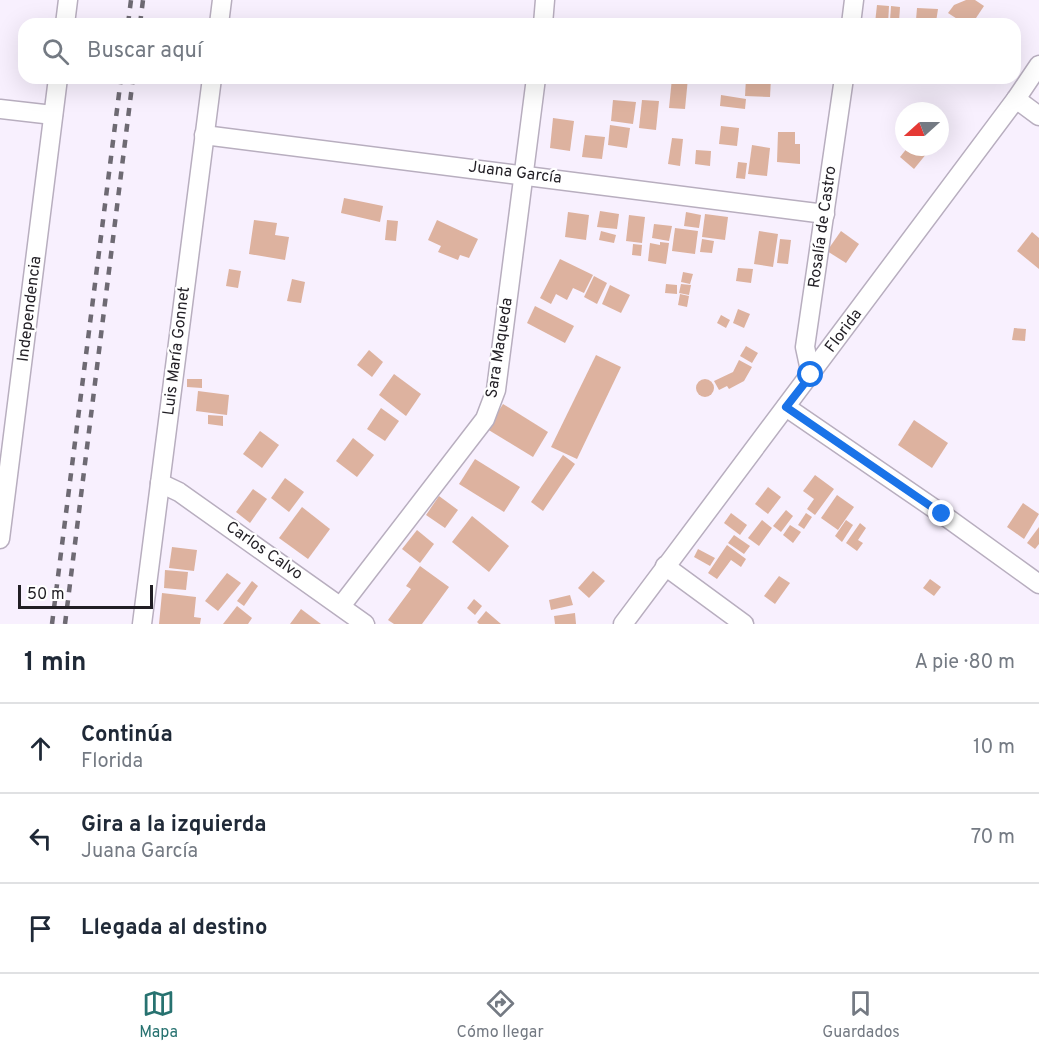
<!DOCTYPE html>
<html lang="es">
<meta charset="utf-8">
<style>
:root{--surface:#fff;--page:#f2f2f3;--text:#1f2937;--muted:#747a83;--line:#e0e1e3;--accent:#277270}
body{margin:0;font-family:Overpass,sans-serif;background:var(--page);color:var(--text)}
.compass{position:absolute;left:895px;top:102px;width:54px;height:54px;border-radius:50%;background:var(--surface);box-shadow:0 6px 24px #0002;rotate:249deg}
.scale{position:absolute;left:18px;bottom:15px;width:135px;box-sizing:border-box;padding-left:6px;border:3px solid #211e24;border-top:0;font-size:16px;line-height:21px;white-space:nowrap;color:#211e24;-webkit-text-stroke:4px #fff;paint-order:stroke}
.stop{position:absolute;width:18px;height:18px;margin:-14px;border:4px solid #1a73e8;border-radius:50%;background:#fff}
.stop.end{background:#1a73e8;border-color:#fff;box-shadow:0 2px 6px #0008}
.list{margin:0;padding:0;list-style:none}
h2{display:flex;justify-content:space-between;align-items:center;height:78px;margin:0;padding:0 24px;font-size:26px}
h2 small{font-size:20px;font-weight:400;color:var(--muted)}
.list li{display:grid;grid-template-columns:39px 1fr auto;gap:18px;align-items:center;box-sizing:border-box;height:90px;padding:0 24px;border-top:2px solid var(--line)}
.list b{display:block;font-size:22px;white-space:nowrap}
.list p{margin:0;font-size:20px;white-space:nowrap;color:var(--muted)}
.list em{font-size:20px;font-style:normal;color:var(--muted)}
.icon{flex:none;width:33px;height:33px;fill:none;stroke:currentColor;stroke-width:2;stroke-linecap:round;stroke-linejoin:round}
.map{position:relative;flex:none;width:1039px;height:624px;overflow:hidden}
.search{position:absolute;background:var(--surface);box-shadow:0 6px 24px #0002;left:18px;right:18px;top:18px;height:66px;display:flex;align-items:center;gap:15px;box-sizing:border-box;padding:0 21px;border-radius:18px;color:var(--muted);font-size:22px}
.sheet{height:348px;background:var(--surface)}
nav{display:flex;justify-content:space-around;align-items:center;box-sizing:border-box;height:84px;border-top:2px solid var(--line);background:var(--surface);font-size:16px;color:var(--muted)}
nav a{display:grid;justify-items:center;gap:3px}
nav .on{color:var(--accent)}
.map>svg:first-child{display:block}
.building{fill:#ddb29f}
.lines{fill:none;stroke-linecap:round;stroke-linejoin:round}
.minor-casing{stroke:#b8aebf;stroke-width:21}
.minor{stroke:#fff;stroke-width:18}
.rail{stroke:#6e6a73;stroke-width:4.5;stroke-dasharray:8 8;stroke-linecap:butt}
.route{stroke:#1a73e8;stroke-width:8}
.labels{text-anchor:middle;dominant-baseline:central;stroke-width:4.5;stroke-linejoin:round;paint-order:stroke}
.street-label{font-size:16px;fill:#211e24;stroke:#fff}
</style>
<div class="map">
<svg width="1039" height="624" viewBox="0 0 1039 624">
<rect width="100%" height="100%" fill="#f8f0fe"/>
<g class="building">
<path d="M966 0H975L984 6 972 24H965L948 13 954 5Z"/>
<path d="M877 5 889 6 888 24 875 23Z"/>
<path d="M891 6 900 7 899 22 890 21Z"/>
<path d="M917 8 938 9 936 22 916 20Z"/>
<path d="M672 78H688L685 109 669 108Z"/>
<path d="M746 78H771L770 97 745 96Z"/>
<path d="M870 78H901V84L869 82Z"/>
<path d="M721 95 746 99 745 109 720 106Z"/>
<path d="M613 100 636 102 633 124 611 121Z"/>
<path d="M642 100 659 101 656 130 639 128Z"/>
<path d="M553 118 574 121 570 151 550 148Z"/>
<path d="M610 125 630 128 627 148 608 145Z"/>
<path d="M721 126 739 128 737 146 719 144Z"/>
<path d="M778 132H795V144H800V164L777 162Z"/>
<path d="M585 135 605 137 602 159 582 157Z"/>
<path d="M672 138 683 139 680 166 668 164Z"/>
<path d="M752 145 770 148 767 176 748 174Z"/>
<path d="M908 147H919L927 153 914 169 900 157Z"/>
<path d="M696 150 711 151 710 166 695 164Z"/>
<path d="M738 162 747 163 745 179 736 178Z"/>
<path d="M344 198 383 206 380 222 341 213Z"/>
<path d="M600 211 619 214 617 229 597 227Z"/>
<path d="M568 212 589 215 586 240 565 237Z"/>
<path d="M686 212 701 215 699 228 684 226Z"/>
<path d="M705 214 728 217 725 240 702 237Z"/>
<path d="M629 215 645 217 642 243 626 241Z"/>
<path d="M254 220 277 223 275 235 289 237 285 260 249 254Z"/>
<path d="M387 220 398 221 396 241 385 240Z"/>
<path d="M437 220 478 239 469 258 460 255 458 260 438 252 441 246 428 240Z"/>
<path d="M654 224 672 226 669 241 652 238Z"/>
<path d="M675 228 698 231 695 254 672 251Z"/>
<path d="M601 231 616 235 614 243 599 240Z"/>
<path d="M759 231 778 234 773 267 754 264Z"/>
<path d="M841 231 859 244 846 263 827 251Z"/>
<path d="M1032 232 1039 238V269L1017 251Z"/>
<path d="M702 239 714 241 712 253 700 252Z"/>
<path d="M780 239 791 240 788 264 777 263Z"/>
<path d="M660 242 669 243 666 264 648 261 650 243 660 245Z"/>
<path d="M633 244 642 245 641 256 632 255Z"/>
<path d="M560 259 593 275 584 293 573 288 567 300 556 294 551 304 540 298Z"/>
<path d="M738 268 753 269 751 283 736 281Z"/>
<path d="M229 269 241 271 238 288 226 286Z"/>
<path d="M683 272 693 274 690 284 681 282Z"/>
<path d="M594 276 607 283 597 304 584 297Z"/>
<path d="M292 279 305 282 301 303 287 301Z"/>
<path d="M666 284 677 285V294L665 293Z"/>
<path d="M681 284 691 285 689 295 679 293Z"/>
<path d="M610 285 630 295 621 313 602 304Z"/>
<path d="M680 294 689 296 687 307 678 305Z"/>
<path d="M535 306 574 326 565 343 527 323Z"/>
<path d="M738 309 750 314 744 328 733 323Z"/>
<path d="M721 315 730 320 726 328 717 323Z"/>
<path d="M1014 328 1026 329 1025 341 1012 340Z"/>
<path d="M746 346 758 353 752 363 740 356Z"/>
<path d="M369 350 383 362 372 377 357 365Z"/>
<path d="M596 355 621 367 577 459 551 447Z"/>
<path d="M739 360 752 367 744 381 729 389 727 386 719 390 714 381 733 372Z"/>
<path d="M394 374 421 394 406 416 379 395Z"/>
<path d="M187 379H202V388L187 387Z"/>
<circle cx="705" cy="388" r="9"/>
<path d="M198 391 229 395 227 415 196 411Z"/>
<path d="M503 404 548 432 533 457 487 429Z"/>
<path d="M381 408 399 421 385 441 367 429Z"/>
<path d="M208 415 223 416V426L208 424Z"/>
<path d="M914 420 948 443 932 468 898 445Z"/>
<path d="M260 431 279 445 262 468 243 454Z"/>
<path d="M353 438 374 455 357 477 336 461Z"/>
<path d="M563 455 575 464 543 511 531 502Z"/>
<path d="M475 459 520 487 504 512 459 484Z"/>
<path d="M815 475 834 489 815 515 807 509 814 499 803 491Z"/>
<path d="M285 478 304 492 289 512 271 498Z"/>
<path d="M768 487 781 497 768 514 755 504Z"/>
<path d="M253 489 267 499 250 523 236 512Z"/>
<path d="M837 495 854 507 838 530 821 518Z"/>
<path d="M439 496 458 510 445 528 426 515Z"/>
<path d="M1023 503 1039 514 1024 539 1007 527Z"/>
<path d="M302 507 330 529 308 559 279 538Z"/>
<path d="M786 510 793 516 781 532 773 526Z"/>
<path d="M731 513 747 525 740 535 724 523Z"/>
<path d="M806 513 812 517 804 529 798 525Z"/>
<path d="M472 516 509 546 489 572 452 542Z"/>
<path d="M762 520 772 528 759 546 748 538Z"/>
<path d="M846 520 853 525 842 542 835 536Z"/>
<path d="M860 523 866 528 858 540 863 543 857 551 846 543Z"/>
<path d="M790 525 801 532 793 543 783 535Z"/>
<path d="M1039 527V544L1035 549 1027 543Z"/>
<path d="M417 530 434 544 420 563 402 549Z"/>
<path d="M734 535 750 546 744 554 728 543Z"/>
<path d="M727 545 746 559 741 567 731 560 717 579 708 573Z"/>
<path d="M172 547 197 550 194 571 169 568Z"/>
<path d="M698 549 715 558 710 566 694 557Z"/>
<path d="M420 566 449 587 422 624H394L388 620 411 589 406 586Z"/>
<path d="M165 570 188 572 186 590 164 588Z"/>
<path d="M593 571 605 581 589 598 578 588Z"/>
<path d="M227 573 241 583 218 611 205 601Z"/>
<path d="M779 576 790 583 775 604 764 596Z"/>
<path d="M930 579 941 587 934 596 923 588Z"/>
<path d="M252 581 258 586 244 606 237 601Z"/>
<path d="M162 593 196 597 194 617 201 618 200 624H159Z"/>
<path d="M570 595 573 605 551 610 549 600Z"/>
<path d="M474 599 482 606 475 615 467 608Z"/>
<path d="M237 606 252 618 248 624H223Z"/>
<path d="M301 609 321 624H290Z"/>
<path d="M486 611 501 624H479L477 622Z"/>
<path d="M575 613 576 624H555L554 616Z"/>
</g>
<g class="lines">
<g class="minor-casing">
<g id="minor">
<path d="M65 24 68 0"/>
<path d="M219 24 222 0"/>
<path d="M543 24 545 0"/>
<path d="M851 24 854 0"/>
<path d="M1016 99 1039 116"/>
<path d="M0 109 53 115"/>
<path d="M204 135 825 214"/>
<path d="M811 375 805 347 844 78"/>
<path d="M786 407 942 514 1039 584"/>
<path d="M160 483 179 492 365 624"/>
<path d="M0 539 58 78"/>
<path d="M665 566 744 624"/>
<path d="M341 606 485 419 496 390 536 78"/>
<path d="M142 624 212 78"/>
<path d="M623 624 1016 99 1039 65"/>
</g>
</g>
<use href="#minor" class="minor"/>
<g class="rail">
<path d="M128 24 131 0"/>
<path d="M140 24 143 0"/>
<path d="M52 624 121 78"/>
<path d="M65 624 133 78"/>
</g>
</g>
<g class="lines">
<path class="route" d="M811 375 786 407 942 514"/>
</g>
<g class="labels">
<g class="street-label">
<text transform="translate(515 173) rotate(7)">Juana García</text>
<text transform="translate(823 227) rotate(-82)">Rosalía de Castro</text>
<text transform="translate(30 309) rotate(-83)">Independencia</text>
<text transform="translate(844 331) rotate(-53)">Florida</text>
<text transform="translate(500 348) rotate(-81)">Sara Maqueda</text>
<text transform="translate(177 351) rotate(-83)">Luis María Gonnet</text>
<text transform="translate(264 551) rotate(35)">Carlos Calvo</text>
</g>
</g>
</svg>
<svg class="compass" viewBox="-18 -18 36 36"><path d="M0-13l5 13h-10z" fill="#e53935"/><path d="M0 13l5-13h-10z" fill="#747a83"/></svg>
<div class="scale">50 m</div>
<div class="stop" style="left:811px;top:375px"></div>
<div class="stop end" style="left:942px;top:514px"></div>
<div class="search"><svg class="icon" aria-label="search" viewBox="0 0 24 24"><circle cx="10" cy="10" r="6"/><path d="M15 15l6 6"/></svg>Buscar aquí</div>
</div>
<section class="sheet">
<h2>1 min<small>A pie · 80 m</small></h2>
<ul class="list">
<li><svg class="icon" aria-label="ahead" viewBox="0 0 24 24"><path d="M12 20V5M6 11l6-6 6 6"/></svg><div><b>Continúa</b><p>Florida</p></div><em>10 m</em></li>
<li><svg class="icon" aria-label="left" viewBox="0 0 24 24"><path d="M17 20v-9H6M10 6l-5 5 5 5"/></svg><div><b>Gira a la izquierda</b><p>Juana García</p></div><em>70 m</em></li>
<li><svg class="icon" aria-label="arrive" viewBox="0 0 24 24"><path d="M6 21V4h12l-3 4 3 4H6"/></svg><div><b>Llegada al destino</b></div></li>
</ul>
</section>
<nav>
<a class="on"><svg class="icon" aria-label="map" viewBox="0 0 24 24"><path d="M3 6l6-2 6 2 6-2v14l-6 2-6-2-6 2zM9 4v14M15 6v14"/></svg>Mapa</a>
<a><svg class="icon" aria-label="directions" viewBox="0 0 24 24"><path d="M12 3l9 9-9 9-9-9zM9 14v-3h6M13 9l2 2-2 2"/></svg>Cómo llegar</a>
<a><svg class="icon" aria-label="saved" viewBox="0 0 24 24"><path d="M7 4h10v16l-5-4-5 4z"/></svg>Guardados</a>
</nav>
